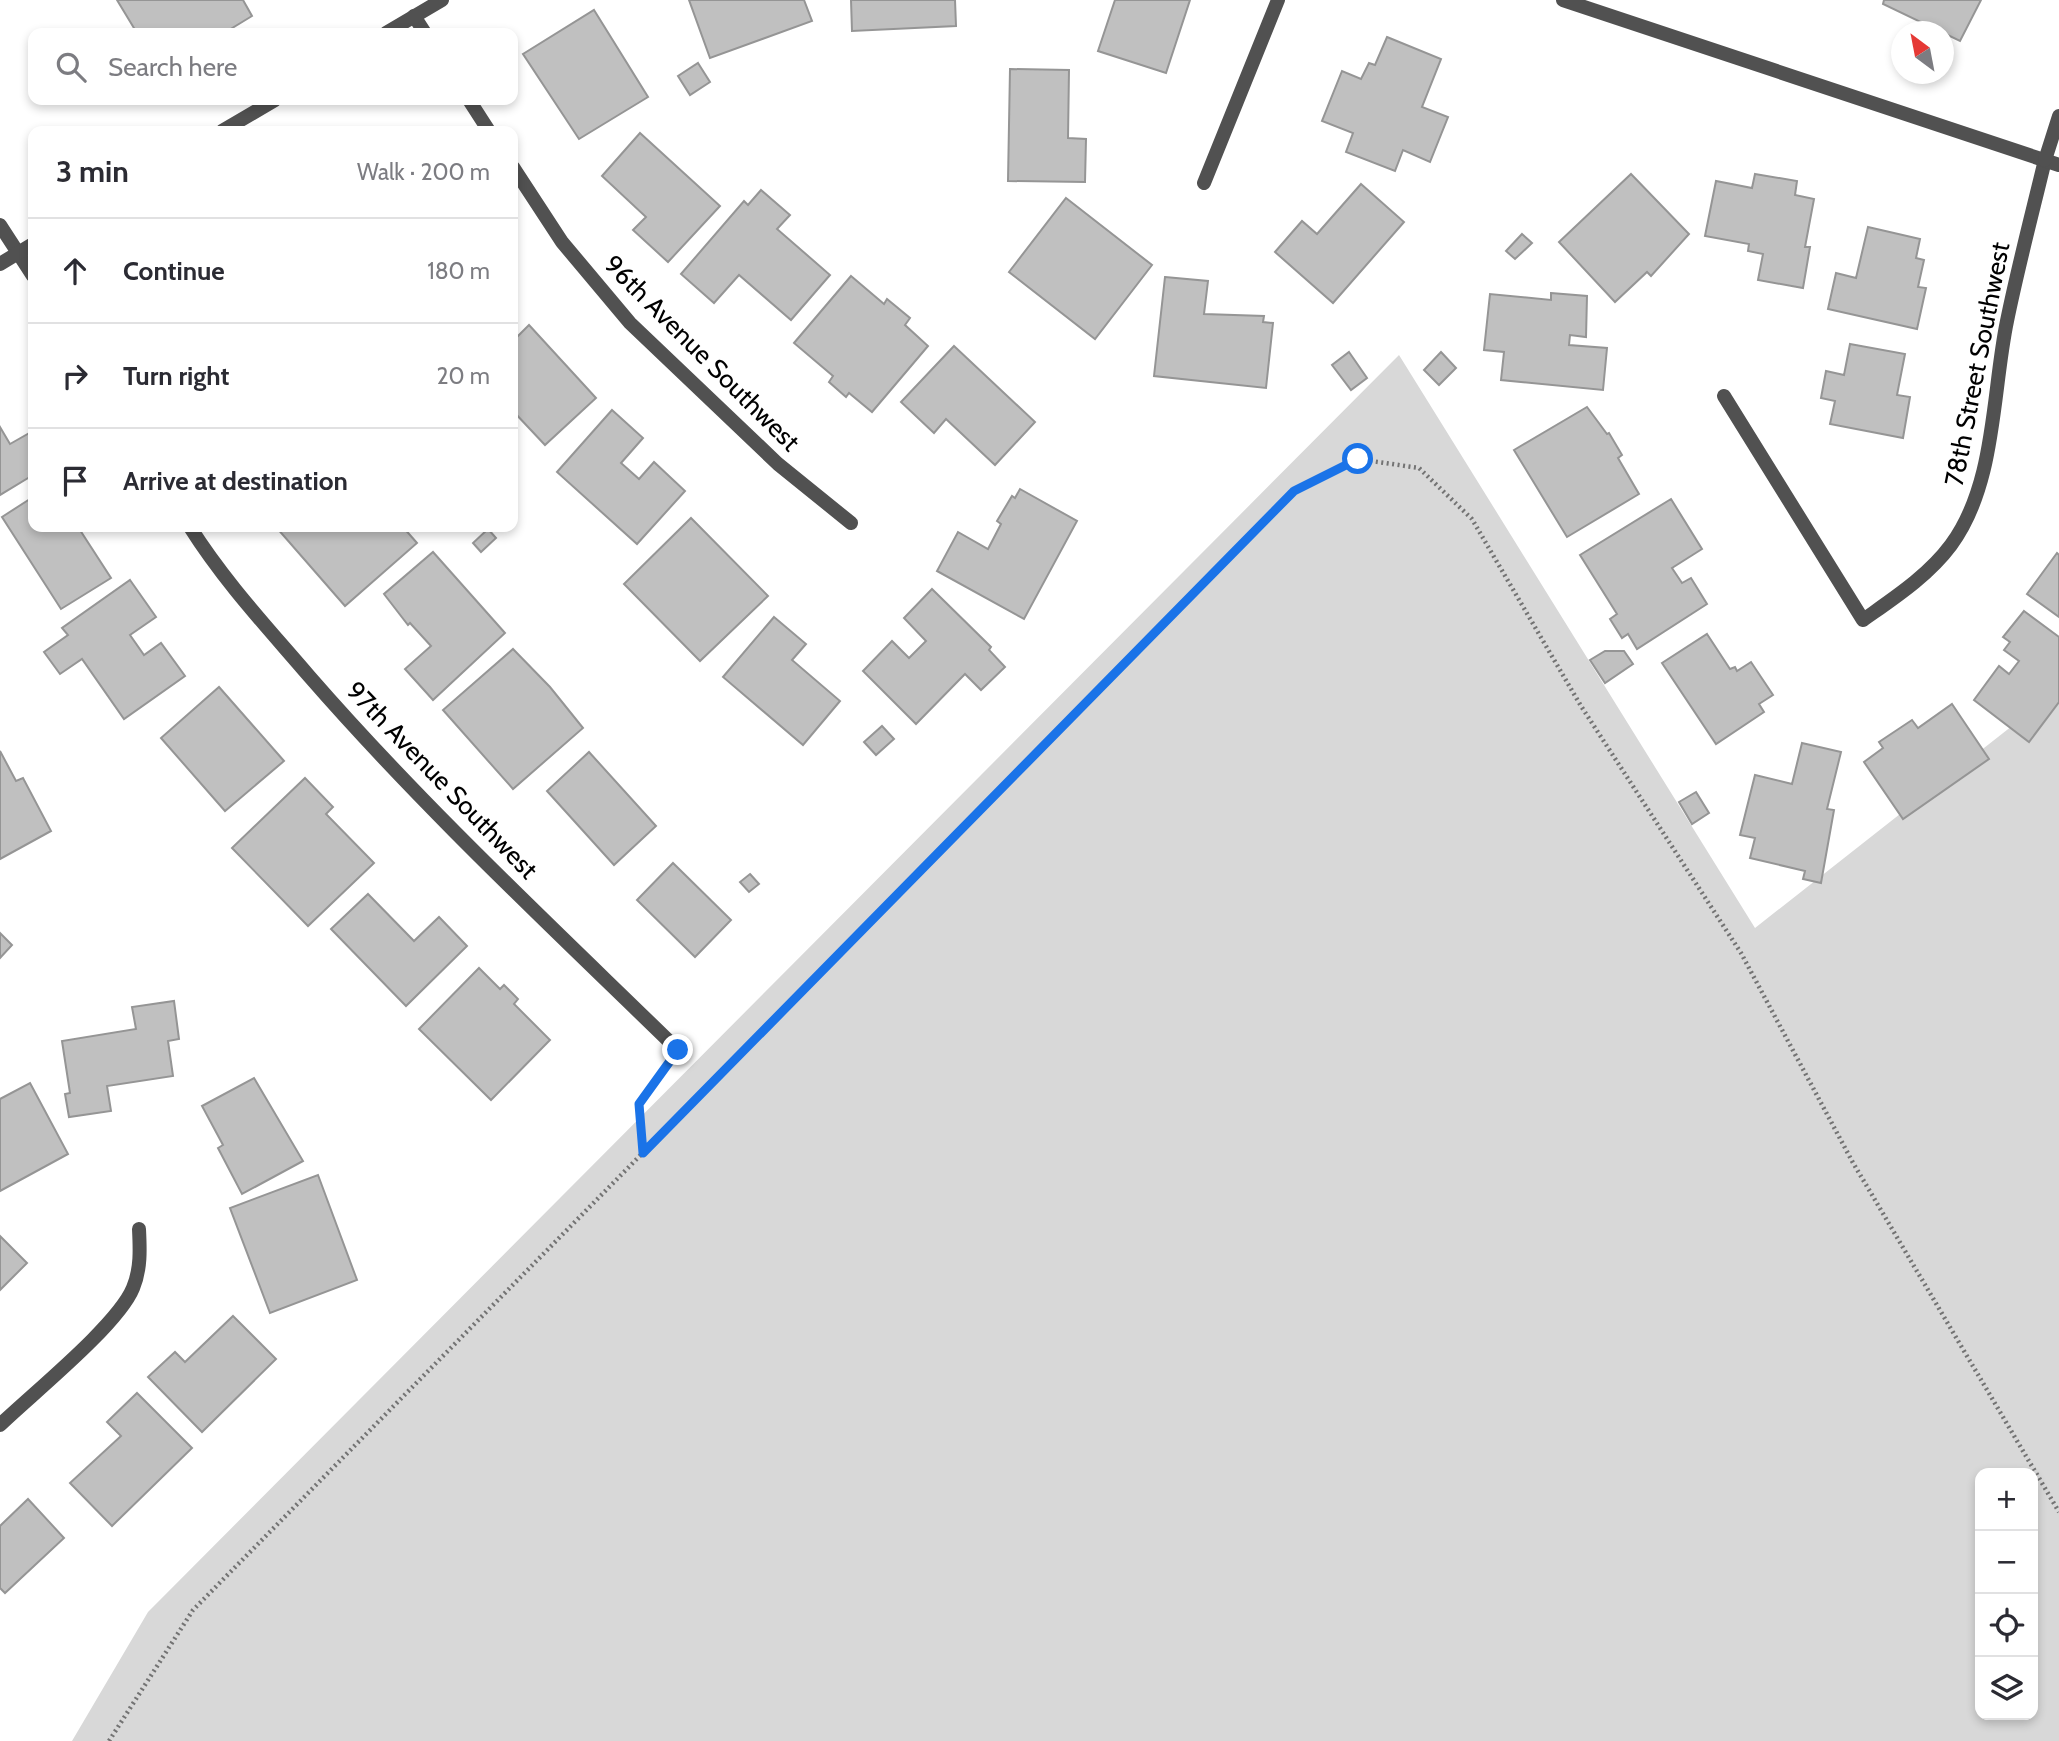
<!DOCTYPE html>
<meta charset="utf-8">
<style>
:root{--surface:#fff;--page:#f7f7f7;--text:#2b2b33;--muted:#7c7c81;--line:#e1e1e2}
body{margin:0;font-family:Cabin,sans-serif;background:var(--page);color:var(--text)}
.controls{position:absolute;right:21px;bottom:21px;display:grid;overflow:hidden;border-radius:14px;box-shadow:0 4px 10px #0003}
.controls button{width:63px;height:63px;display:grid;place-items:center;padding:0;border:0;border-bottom:2px solid var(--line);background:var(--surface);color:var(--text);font:35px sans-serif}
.compass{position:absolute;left:1891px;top:21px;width:63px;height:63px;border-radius:50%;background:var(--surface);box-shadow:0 4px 10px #0003;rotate:328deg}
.stop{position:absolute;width:21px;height:21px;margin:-16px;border:5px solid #1a73e8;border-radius:50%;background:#fff}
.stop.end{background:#1a73e8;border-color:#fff;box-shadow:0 2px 7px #0008}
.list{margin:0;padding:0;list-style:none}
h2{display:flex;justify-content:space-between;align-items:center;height:91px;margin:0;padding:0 28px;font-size:30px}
h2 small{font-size:23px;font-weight:400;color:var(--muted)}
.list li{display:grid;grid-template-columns:46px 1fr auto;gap:21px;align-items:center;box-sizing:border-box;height:105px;padding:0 28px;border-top:2px solid var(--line)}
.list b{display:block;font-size:26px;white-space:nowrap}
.list em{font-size:23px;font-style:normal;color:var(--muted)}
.icon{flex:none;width:38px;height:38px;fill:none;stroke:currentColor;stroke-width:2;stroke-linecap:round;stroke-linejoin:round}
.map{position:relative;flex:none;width:2059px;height:1741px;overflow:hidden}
.search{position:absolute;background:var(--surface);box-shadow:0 4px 10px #0003;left:28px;top:28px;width:490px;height:77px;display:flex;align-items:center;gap:18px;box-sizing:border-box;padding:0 24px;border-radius:14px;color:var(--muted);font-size:26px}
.panel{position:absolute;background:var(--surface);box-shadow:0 4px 10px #0003;left:28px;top:126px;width:490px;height:406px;border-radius:14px}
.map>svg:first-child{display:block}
.green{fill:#d8d8d8;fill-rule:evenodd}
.building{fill:#c0c0c0;stroke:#959595;stroke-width:2}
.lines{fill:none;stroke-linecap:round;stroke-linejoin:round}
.path{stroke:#737373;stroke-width:4.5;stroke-dasharray:2 3.5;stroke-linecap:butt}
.minor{stroke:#515151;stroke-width:14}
.tertiary{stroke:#515151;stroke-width:14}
.route{stroke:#1a73e8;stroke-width:9}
.labels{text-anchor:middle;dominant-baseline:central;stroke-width:5;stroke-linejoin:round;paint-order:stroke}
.street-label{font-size:26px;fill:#000;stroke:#fff}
</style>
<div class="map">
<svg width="2059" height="1741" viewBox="0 0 2059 1741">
<rect width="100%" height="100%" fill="#fff"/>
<path class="green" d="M1399 355 1755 928 2059 689V1741H72L148 1612ZM1980 1473H2033V1715H1980Z"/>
<g class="building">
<path d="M117 0H243L252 16 224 33H137Z"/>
<path d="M689 0H804L812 21 710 58Z"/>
<path d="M851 0H955L956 26 852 31Z"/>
<path d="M1115 0H1190L1166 73 1098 51Z"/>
<path d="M1884 0H1981L1960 41 1883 4Z"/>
<path d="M594 10 648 97 579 139 523 54Z"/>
<path d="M1387 37 1441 59 1422 107 1448 117 1430 162 1403 150 1395 171 1346 152 1353 133 1322 121 1342 71 1361 79 1369 63 1375 65Z"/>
<path d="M698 63 710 82 690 95 678 76Z"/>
<path d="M1010 69 1069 70 1068 138 1086 139 1085 182 1008 181Z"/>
<path d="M640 133 720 206 668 262 633 230 646 217 602 176Z"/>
<path d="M1631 174 1689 234 1651 276 1647 272 1615 302 1559 242Z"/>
<path d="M1755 174 1797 181 1795 195 1814 199 1805 247H1810L1803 288 1758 280 1763 254 1748 251 1749 244 1705 236 1716 181 1752 188Z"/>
<path d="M1361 184 1404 222 1333 303 1275 252 1302 221 1317 234Z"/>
<path d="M761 190 790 215 777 229 830 275 791 320 739 275 714 303 681 274 744 201 748 205Z"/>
<path d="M1066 198 1152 265 1095 339 1009 272Z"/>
<path d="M1868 227 1920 239 1916 258 1924 260 1918 287 1926 288 1917 329 1828 309 1836 273 1856 278Z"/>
<path d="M1522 234 1532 243 1515 259 1506 251Z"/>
<path d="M851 276 884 304 887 299 910 318 905 325 928 346 872 412 849 393 846 397 829 382 833 376 794 343Z"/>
<path d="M1165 277 1208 281 1204 314 1264 316 1263 322 1273 323 1266 388 1154 376Z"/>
<path d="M1551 293 1587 296 1586 337 1570 335 1569 345 1607 348 1603 390 1501 380 1504 352 1484 350 1490 294 1551 300Z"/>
<path d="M529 325 596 398 545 445 513 411V341Z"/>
<path d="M1850 344 1905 354 1897 395 1910 397 1903 438 1830 424 1835 401 1821 398 1826 371 1844 375Z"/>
<path d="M954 346 1035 422 995 465 946 419 934 433 901 402Z"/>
<path d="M1349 352 1367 378 1351 390 1332 365Z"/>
<path d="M1441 352 1456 368 1439 385 1424 370Z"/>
<path d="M1587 407 1607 434 1609 433 1622 455 1618 458 1639 494 1567 537 1514 450Z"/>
<path d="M612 410 643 438 621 463 639 479 654 462 685 491 637 544 557 472Z"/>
<path d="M0 427 10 444 33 431V475L0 495Z"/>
<path d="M1020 489 1077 521 1024 619 937 571 958 532 988 549 1001 524 997 521 1012 496 1015 498Z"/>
<path d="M33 497V527H78L111 578 61 609 2 517Z"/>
<path d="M1671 499 1702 549 1672 568 1682 583 1691 578 1707 604 1637 649 1628 634 1622 638 1610 619 1617 614 1580 555Z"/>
<path d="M691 518 768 596 700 661 624 584Z"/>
<path d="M276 527H403L417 543 345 606Z"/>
<path d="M488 529 496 538 481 552 473 543Z"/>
<path d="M433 552 505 633 433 700 405 669 431 646 410 623 408 625 384 594Z"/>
<path d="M2057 553 2059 555V617L2027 594Z"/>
<path d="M130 580 156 617 130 635 144 655 161 643 185 676 124 719 82 659 60 674 44 652 68 635 62 628Z"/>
<path d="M932 589 991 647 989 650 1005 667 981 690 965 674 916 724 863 671 892 641 909 658 926 641 904 618Z"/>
<path d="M2024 611 2059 637V702L2029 742 1974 700 1999 666 2009 674 2019 661 2004 650 2010 642 2003 637Z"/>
<path d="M774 617 806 644 792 660 840 701 803 745 723 677Z"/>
<path d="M1707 634 1730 669 1735 667 1737 671 1751 662 1773 695 1759 704 1764 712 1716 744 1662 663Z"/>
<path d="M513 649 550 687 583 728 513 789 443 710Z"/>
<path d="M1605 651H1624L1633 664 1605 683 1590 660Z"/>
<path d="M219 687 284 761 225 811 161 738Z"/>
<path d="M1952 704 1989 759 1903 819 1864 762 1883 748 1879 742 1912 720 1918 728Z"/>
<path d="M882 726 894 739 876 755 864 742Z"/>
<path d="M1802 743 1841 752 1827 809 1834 810 1821 883 1803 879 1805 871 1750 858 1755 838 1740 835 1755 775 1792 784Z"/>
<path d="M0 751 16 781 23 778 51 831 0 859Z"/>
<path d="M589 752 656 826 614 865 547 791Z"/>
<path d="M305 778 333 807 326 814 374 863 308 926 232 848Z"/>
<path d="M1696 792 1709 813 1692 824 1679 802Z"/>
<path d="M673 863 731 920 695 957 637 900Z"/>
<path d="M750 874 759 884 749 892 740 882Z"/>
<path d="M368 894 414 941 439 917 467 946 406 1006 331 929Z"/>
<path d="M0 933 12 945 0 958Z"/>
<path d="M479 968 500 989 504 985 518 999 514 1004 550 1040 491 1100 419 1029Z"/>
<path d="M174 1001 179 1039 168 1041 173 1076 107 1086 111 1111 69 1117 65 1094 70 1093 62 1041 136 1029 132 1007Z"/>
<path d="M254 1078 303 1161 242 1194 218 1148 223 1145 202 1106Z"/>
<path d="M30 1083 68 1154 0 1191V1099Z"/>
<path d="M318 1175 357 1280 270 1313 230 1208Z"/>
<path d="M0 1236 27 1263 0 1290Z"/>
<path d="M233 1316 276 1359 202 1432 148 1377 175 1352 185 1362Z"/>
<path d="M137 1393 192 1448 112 1526 70 1483 121 1436 107 1422Z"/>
<path d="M28 1499 64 1538 5 1593 0 1588V1526Z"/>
</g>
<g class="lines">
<g class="path">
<path d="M642 1152 639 1104 664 1070"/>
<path d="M109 1741 193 1610 1294 491 1358 459 1419 468 1472 519 1581 706 1741 953 1852 1161 2059 1512"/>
</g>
<g class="minor">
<path d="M414 16 425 33"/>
<path d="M469 100 489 131"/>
<path d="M513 167 562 242 630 323 778 464 851 523"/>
<path d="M1204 183 1278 0"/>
<path d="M0 225 33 276"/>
<path d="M1724 396 1863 620C1894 598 1928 576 1951 545 1996 484 1992 393 2007 321 2018 267 2032 214 2045 160"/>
<path d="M190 527C224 581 267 627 309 676 424 808 553 928 678 1050"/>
<path d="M0 1425C32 1394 118 1325 133 1288 141 1269 140 1249 139 1229"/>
</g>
<g class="tertiary">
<path d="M1563 0 2059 165"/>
<path d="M386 33 442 0"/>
<path d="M222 131 275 100"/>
<path d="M2045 160 2059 116"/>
<path d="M0 264 33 244"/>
</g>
</g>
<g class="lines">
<path class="route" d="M678 1050 639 1104 643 1153 1294 491 1358 459"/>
</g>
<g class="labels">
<g class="street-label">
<text transform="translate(702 353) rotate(45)">96th Avenue Southwest</text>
<text transform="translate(1977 364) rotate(-79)">78th Street Southwest</text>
<text transform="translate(442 780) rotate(46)">97th Avenue Southwest</text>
</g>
</g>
</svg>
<div class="controls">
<button>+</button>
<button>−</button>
<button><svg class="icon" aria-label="locate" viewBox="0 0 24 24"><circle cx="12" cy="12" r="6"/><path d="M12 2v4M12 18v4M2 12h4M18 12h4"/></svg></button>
<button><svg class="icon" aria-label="layers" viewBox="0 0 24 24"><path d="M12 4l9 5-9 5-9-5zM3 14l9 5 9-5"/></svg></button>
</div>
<svg class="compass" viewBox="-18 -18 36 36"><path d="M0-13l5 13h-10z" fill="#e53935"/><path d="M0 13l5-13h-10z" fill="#7c7c81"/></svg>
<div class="stop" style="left:1358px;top:459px"></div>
<div class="stop end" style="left:678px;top:1050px"></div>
<div class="search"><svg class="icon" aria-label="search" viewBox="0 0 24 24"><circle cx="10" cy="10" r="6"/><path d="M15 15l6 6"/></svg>Search here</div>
<section class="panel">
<h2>3 min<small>Walk · 200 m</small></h2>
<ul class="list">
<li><svg class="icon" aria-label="ahead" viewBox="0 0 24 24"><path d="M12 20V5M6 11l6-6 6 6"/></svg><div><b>Continue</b></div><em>180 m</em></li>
<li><svg class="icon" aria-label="right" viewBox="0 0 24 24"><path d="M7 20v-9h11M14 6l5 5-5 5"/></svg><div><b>Turn right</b></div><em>20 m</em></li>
<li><svg class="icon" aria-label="arrive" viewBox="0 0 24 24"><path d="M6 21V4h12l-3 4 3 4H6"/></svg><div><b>Arrive at destination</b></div></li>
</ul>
</section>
</div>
